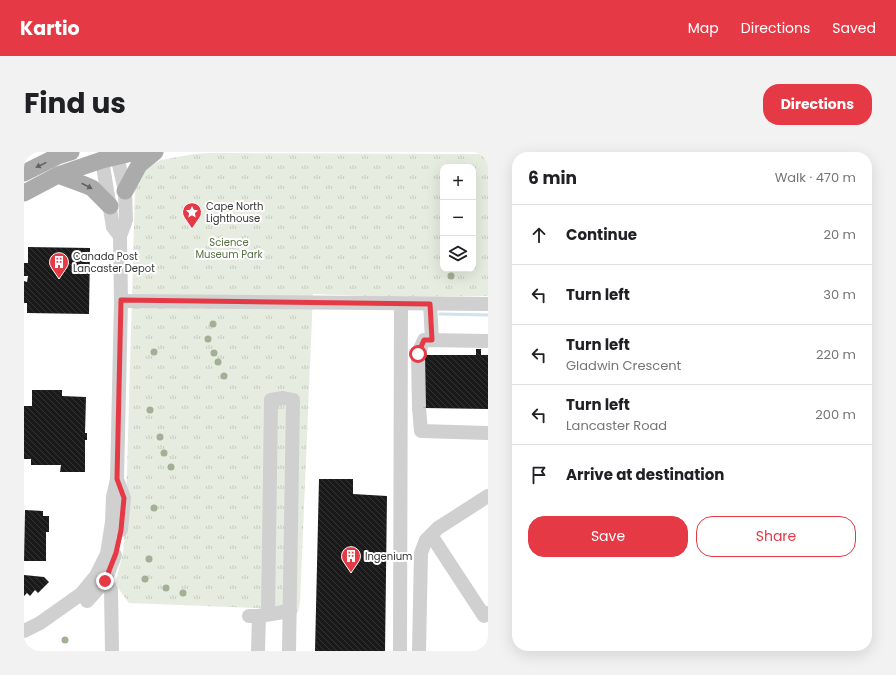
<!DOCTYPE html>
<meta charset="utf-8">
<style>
:root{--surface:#fff;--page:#f2f2f2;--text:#202124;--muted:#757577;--line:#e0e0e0;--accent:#e63946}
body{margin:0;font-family:Poppins,sans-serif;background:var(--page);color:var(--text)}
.controls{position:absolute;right:12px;top:12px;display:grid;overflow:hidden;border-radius:8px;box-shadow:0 4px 16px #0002}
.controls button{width:36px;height:36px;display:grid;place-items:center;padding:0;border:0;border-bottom:1px solid var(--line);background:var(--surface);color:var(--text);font:20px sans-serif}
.stop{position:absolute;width:12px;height:12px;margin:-9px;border:3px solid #e63946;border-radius:50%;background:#fff}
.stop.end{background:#e63946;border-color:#fff;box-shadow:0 1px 4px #0008}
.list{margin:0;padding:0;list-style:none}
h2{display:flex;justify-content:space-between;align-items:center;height:52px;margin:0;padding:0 16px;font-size:17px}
h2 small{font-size:13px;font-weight:400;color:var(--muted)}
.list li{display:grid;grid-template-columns:26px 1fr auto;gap:12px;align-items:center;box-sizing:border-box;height:60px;padding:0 16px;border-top:1px solid var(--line)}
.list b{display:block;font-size:15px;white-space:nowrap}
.list p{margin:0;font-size:13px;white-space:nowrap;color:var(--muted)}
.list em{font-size:13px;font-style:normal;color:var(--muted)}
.actions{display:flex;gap:8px;padding:12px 16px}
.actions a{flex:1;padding:9px 0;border:1px solid var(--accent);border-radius:16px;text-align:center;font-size:14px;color:var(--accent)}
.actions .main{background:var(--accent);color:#fff}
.icon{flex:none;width:22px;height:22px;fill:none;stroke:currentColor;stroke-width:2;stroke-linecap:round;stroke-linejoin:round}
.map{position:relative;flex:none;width:464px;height:499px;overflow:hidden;border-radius:16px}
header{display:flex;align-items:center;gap:24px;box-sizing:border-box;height:56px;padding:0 20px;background:var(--accent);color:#fff}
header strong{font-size:19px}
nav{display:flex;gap:22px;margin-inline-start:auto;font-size:14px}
.intro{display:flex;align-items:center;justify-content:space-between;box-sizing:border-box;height:96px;padding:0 24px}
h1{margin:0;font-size:28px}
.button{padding:10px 18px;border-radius:16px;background:var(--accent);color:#fff;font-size:14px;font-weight:700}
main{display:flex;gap:24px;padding:0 24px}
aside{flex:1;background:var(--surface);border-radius:16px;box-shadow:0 4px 16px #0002}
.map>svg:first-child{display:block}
.park{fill:url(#park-tufts);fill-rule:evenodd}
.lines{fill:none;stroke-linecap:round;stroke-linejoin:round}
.stream{stroke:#cfe2ee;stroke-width:3}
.building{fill:url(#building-back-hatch)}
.minor{stroke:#d0d0d0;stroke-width:14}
.major{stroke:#ababab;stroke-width:17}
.tree{fill:#a2b095}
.oneway{fill:#636363}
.route{stroke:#e63946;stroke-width:5}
.labels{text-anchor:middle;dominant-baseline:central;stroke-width:4;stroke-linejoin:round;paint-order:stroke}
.poi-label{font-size:10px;fill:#333;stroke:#fff;text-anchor:start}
.park-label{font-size:10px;fill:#56703f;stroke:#fff}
</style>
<header>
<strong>Kartio</strong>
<nav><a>Map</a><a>Directions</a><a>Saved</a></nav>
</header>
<div class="intro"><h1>Find us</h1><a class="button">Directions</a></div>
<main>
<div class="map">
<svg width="464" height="499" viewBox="0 0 464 499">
<defs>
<pattern id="park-tufts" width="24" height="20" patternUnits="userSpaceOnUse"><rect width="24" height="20" fill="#e6ecdf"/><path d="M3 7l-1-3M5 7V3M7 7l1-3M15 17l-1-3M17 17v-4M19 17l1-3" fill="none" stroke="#c6cbc0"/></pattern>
<pattern id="building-back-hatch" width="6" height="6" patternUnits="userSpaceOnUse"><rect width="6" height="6" fill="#1a1a1a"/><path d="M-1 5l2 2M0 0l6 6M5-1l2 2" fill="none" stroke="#333"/></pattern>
</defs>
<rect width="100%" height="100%" fill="#fff"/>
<path class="park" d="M186 1 464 2V144L368 145 289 142 276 450 274 460 258 457 105 451 91 432 99 401 102 356 111 38 120 17 137 8 170 2ZM419 15H449V117H419Z"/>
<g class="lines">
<path class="stream" d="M416 162 464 163"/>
</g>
<g class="building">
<path d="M4 95 66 96 65 162 3 161V151H0V129L3 130 4 124H0V111H4Z"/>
<path d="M452 197H457V203H464V257L399 256 400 203H452Z"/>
<path d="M8 238H38V244L62 245 61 281H63V288H61V320H36L37 313H7V307H0V254H8Z"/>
<path d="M295 327H329V342L363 344 361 499H291Z"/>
<path d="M1 358 19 359V364H25V380H22V409H0Z"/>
<path d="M0 423 20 425 25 430 14 441 11 438 6 444 3 441 0 444Z"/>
</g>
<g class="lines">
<g class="minor">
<path d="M78 8 89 75 96 84"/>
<path d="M97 149 464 152"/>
<path d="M406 152 408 188"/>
<path d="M464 189 400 188 394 202 395 256 397 279 464 281"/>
<path d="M93 327 100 346 97 378"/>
<path d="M407 383 460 464 464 461"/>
<path d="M74 425 81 429 87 438 88 499"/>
<path d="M63 449 81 429 91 403"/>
<path d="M244 462 247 248 259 246 269 248 265 499"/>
<path d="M225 464H235L266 459"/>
<path d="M0 479 16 471 57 442 72 424 83 402 88 370 89 345 93 327 97 149 96 84 102 68 101 39 93 4"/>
<path d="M234 499 235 464"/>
<path d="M376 499 377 152"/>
<path d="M395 499 397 401 402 388 414 376 464 344"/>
</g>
<g class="major">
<path d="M0 21 34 4 47 0"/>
<path d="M34 23 61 33 68 36 86 54"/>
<path d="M101 39 115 13 131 0"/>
<path d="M0 41 34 23 78 8 112 0"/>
</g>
</g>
<g class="tree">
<circle cx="427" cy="124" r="3.5"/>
<circle cx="189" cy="172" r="3.5"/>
<circle cx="184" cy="187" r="3.5"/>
<circle cx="130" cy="200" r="3.5"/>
<circle cx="190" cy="201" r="3.5"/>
<circle cx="194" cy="210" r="3.5"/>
<circle cx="200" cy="224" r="3.5"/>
<circle cx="126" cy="258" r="3.5"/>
<circle cx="136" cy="285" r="3.5"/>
<circle cx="140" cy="301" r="3.5"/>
<circle cx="147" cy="315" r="3.5"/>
<circle cx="130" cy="356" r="3.5"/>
<circle cx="125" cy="407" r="3.5"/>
<circle cx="121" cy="427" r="3.5"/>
<circle cx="142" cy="436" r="3.5"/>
<circle cx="159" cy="441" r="3.5"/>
<circle cx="41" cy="488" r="3.5"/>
</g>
<defs><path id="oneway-solid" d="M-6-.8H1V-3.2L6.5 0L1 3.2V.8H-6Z"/></defs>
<g class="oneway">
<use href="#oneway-solid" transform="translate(17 13) rotate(154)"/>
<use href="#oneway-solid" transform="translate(63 34) rotate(27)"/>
</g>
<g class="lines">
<path class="route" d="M81 429 92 401 97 378 100 346 93 327 97 148 406 152 408 188H400L394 202"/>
</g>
<defs>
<g id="sight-pin" transform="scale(1)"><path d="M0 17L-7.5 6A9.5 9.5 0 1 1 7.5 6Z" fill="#e63946" stroke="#fff"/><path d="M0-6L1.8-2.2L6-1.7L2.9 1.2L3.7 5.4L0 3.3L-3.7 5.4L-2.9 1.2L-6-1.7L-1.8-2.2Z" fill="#fff"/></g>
<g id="building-pin" transform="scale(1)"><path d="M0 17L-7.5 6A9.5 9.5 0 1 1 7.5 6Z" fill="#e63946" stroke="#fff"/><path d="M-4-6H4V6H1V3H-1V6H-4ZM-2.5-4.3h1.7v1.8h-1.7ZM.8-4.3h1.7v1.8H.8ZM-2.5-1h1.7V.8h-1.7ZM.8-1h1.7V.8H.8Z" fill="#fff"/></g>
</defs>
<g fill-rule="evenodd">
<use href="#sight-pin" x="168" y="60"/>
<use href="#building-pin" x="35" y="110"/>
<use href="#building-pin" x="327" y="404"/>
</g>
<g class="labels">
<g class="poi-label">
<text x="182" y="54">Cape North<tspan x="182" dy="12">Lighthouse</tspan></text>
<text x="49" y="104">Canada Post<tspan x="49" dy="12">Lancaster Depot</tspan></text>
<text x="341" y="404">Ingenium</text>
</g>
<g class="park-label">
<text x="205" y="90">Science<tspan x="205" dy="12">Museum Park</tspan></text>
</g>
</g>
</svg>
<div class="controls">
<button>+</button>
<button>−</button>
<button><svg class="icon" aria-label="layers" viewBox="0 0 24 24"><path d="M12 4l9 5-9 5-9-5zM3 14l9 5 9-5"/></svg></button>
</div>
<div class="stop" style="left:394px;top:202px"></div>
<div class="stop end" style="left:81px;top:429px"></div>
</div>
<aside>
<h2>6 min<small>Walk · 470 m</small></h2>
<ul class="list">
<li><svg class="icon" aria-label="ahead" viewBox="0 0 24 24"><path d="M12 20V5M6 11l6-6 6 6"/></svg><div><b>Continue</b></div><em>20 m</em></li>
<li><svg class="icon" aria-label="left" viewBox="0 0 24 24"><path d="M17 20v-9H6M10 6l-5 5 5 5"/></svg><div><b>Turn left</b></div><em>30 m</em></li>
<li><svg class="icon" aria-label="left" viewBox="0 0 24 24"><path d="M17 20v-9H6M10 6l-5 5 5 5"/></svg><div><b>Turn left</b><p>Gladwin Crescent</p></div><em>220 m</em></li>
<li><svg class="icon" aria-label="left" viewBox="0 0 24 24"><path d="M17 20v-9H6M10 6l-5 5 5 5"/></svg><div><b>Turn left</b><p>Lancaster Road</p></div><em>200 m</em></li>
<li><svg class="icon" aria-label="arrive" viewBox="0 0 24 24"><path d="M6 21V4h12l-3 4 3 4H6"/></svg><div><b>Arrive at destination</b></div></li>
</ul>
<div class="actions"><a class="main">Save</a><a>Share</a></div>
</aside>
</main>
